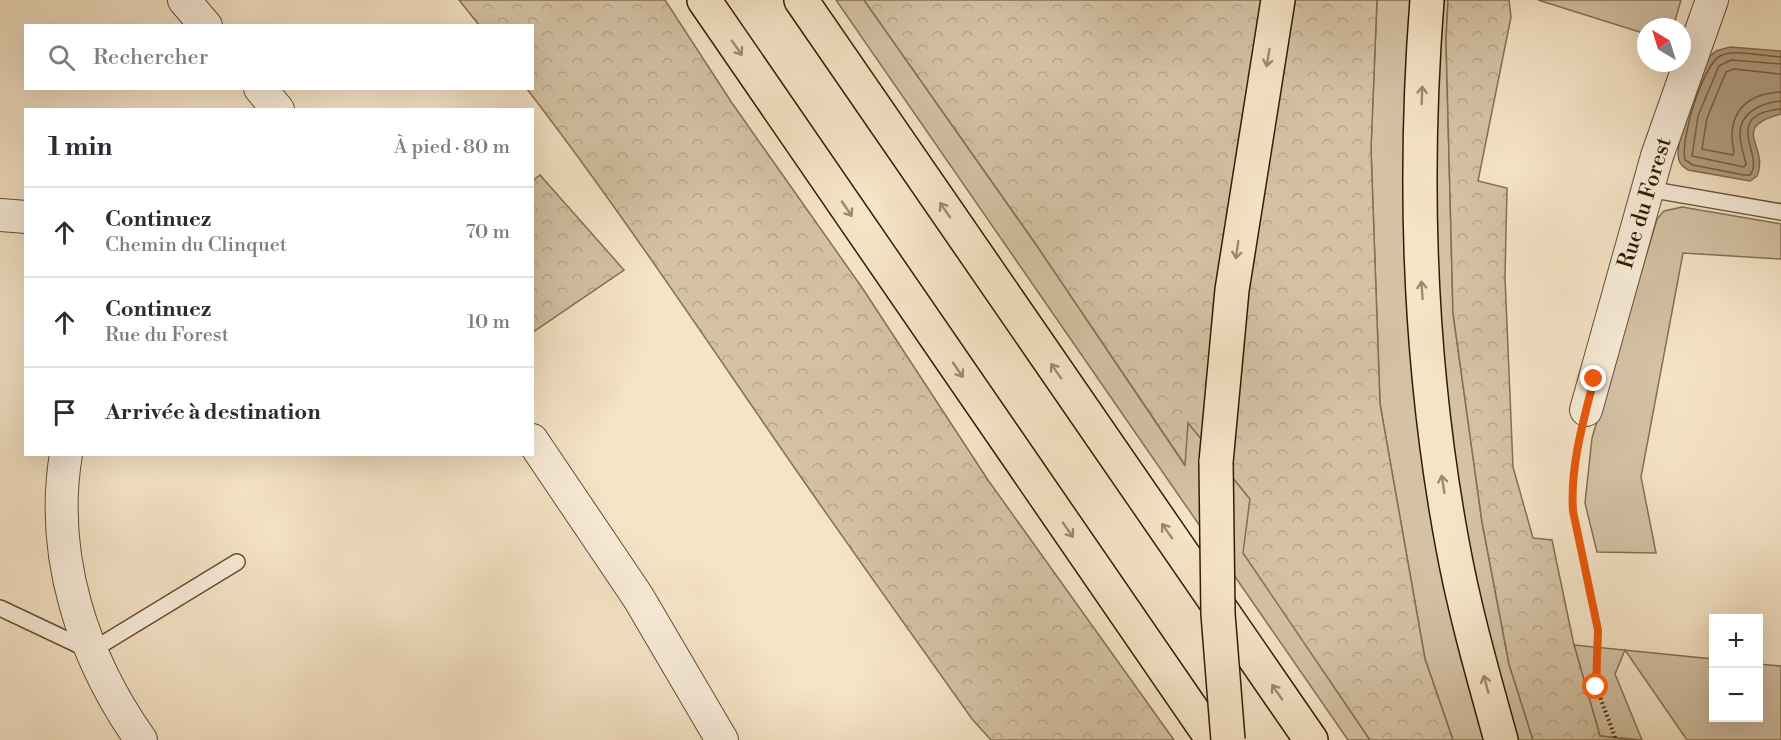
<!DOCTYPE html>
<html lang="fr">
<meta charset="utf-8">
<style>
:root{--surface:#fff;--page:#f2f2f3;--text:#2b2b33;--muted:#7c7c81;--line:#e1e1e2}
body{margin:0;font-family:"Libre Bodoni",serif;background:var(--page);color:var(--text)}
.controls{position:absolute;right:18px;bottom:18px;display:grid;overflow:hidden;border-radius:0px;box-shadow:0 6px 24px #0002}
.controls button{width:54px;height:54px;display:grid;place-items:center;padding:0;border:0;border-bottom:2px solid var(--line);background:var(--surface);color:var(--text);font:30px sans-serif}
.compass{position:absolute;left:1637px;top:18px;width:54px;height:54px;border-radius:50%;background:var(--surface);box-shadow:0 6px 24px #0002;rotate:322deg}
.stop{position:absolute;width:18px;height:18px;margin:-14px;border:4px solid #ea580c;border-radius:50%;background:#fff}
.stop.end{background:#ea580c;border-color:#fff;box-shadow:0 2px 6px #0008}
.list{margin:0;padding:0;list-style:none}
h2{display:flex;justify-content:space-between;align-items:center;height:78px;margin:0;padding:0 24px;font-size:26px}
h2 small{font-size:20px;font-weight:400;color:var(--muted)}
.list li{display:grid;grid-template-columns:39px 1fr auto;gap:18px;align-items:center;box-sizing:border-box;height:90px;padding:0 24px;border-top:2px solid var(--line)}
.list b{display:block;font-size:22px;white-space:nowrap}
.list p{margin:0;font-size:20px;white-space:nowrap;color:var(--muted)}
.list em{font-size:20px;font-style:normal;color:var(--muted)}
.icon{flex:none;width:33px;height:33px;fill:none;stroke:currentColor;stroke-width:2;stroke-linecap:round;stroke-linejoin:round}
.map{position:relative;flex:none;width:1781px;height:740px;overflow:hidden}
.search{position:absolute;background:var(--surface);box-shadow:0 6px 24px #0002;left:24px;top:24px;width:510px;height:66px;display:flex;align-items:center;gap:15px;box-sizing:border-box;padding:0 21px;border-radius:0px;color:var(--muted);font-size:22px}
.panel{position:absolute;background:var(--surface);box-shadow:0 6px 24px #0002;left:24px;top:108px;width:510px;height:348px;border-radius:0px}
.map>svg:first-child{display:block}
.grass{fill:#d5c2a5;stroke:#847052;stroke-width:1.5}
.forest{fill:url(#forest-crowns);stroke:#847052;stroke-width:1.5}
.water{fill:#b4a083;stroke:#806c4f;stroke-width:1.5}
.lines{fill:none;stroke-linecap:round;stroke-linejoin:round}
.shore{stroke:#745e42;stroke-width:1.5}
.lane-casing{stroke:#644f32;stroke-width:18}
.street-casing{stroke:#644f32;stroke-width:34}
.highway-casing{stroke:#331d00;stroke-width:36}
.path{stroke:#331d00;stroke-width:4;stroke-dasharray:1.5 3;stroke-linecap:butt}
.lane{stroke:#f9eddb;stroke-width:15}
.street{stroke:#f9eddb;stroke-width:32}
.highway{stroke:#f6e4c7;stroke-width:33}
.highway-bridge-casing{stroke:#331d00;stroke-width:36;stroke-linecap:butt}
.highway-bridge{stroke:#f6e4c7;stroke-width:33}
.oneway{stroke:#9e8a6d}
.route{stroke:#ea580c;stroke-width:8}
.labels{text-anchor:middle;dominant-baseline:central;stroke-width:4.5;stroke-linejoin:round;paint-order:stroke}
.street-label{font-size:22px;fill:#331d00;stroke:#f9eddb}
</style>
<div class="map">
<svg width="1781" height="740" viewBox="0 0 1781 740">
<defs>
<pattern id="forest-crowns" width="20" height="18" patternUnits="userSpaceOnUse" patternTransform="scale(1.5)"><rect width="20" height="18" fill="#d5c2a5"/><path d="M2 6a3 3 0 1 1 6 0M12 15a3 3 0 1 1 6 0" fill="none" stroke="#b7a68c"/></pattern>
</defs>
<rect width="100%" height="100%" fill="#f6e4c7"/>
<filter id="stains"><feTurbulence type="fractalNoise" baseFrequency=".00333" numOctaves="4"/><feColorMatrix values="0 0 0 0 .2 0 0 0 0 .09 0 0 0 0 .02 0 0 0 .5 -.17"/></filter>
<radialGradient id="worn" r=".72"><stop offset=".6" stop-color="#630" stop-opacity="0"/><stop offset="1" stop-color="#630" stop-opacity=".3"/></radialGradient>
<g class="grass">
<path d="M836 0H864L1035 243 1184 464 1188 422 1250 499 1244 553 1370 740H1348Z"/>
<path d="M1377 0H1448L1446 40 1453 313 1482 522 1509 664 1533 740H1453L1425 659 1380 404 1371 149Z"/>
<path d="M1538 0H1681L1675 21 1662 27H1646V34Z"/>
<path d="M1682 207 1781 224V259L1683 253 1641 477 1656 553 1597 552 1585 503 1592 438 1657 219 1664 211Z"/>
<path d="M1574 645 1713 659 1714 718H1758L1759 664 1781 666V740H1687L1625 650 1615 674 1642 740 1600 736Z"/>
</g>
<g class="forest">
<path d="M459 0H665L732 103 863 289 988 480 1174 740H991L972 719C902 620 831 522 763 422 686 310 610 197 527 89L532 88V26L479 25Z"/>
<path d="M864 0H1377L1371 149 1380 404 1425 659 1453 740H1370L1243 553 1250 499 1188 423 1185 465 1035 243Z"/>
<path d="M1448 0H1509L1511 17 1478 181 1507 188 1505 277 1513 467 1533 538 1552 540 1574 645 1600 736 1634 740H1533L1509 664 1482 522 1453 313 1446 40Z"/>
<path d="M540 175 624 270 533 332 532 181Z"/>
</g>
<path class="water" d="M1730 47 1781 51V114C1728 128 1770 146 1757 176L1750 181 1688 170C1684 167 1680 165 1679 160 1673 140 1701 79 1708 58L1716 51Z"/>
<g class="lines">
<g class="shore">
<path d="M1781 57C1765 57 1735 48 1720 56 1702 66 1680 141 1685 160L1693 165 1744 175H1750C1766 156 1719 115 1781 109"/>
<path d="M1781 64 1731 60 1719 66 1698 116 1692 156 1744 167 1746 164C1744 155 1740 144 1740 135 1739 112 1762 103 1781 101"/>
<path d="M1781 74 1734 69 1726 72 1707 118 1702 149 1733 155 1734 152C1726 116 1743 94 1781 92"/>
</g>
<g class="lane-casing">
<g id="lane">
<path d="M1648 189 1781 212"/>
<path d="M0 608 91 651 237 562"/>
</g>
</g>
<g class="street-casing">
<g id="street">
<path d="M184 0 206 26"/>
<path d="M260 88 278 110"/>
<path d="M0 215 26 217"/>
<path d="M1586 410 1657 156 1712 0"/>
<path d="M532 440 638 597 722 740"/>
<path d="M66 454C49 556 83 658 141 740"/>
</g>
</g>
<g class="highway-casing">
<g id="highway">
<path d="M704 0 1213 740"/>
<path d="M801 0 1311 740"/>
<path d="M1427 0C1413 181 1419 363 1452 542 1464 609 1483 675 1501 740"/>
<path d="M1216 462 1232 290 1278 0"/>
</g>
</g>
<path class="path" d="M1581 437 1572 481 1573 511 1598 631 1596 686 1616 740"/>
<use href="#lane" class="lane"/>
<use href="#street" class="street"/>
<use href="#highway" class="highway"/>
<g class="highway-bridge-casing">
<path id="highway-bridge" d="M1216 462 1218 614 1228 740"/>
</g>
<use href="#highway-bridge" class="highway-bridge"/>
</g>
<defs><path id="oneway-shaft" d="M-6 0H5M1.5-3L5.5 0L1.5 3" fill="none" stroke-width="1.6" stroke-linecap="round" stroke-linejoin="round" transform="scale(1.5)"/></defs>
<g class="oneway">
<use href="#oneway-shaft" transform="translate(737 48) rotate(55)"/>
<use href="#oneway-shaft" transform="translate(1268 58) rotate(99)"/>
<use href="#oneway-shaft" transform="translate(1422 95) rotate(-88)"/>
<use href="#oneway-shaft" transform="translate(847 209) rotate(56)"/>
<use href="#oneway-shaft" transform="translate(945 210) rotate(-125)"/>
<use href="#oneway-shaft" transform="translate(1237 250) rotate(98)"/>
<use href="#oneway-shaft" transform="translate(1422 290) rotate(-94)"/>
<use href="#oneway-shaft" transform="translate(958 370) rotate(56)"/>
<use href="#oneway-shaft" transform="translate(1056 371) rotate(-125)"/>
<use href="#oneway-shaft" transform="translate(1443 484) rotate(-99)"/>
<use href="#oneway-shaft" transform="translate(1068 530) rotate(55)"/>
<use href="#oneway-shaft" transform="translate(1167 531) rotate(-125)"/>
<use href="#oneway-shaft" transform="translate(1486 684) rotate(-105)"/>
<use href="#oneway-shaft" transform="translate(1277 692) rotate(-125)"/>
</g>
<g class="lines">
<path class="route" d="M1594 379C1583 422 1570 467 1573 511L1598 630 1596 687"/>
</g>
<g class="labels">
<g class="street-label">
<text transform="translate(1645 203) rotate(-73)">Rue du Forest</text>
</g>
</g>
<rect width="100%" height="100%" filter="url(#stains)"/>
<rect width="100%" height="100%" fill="url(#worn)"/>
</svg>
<div class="controls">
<button>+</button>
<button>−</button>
</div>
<svg class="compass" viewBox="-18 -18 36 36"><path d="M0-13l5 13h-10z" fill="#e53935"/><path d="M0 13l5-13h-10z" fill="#7c7c81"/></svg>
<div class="stop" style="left:1596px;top:687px"></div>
<div class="stop end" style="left:1594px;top:379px"></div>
<div class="search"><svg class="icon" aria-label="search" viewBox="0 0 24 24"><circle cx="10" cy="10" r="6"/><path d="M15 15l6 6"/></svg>Rechercher</div>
<section class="panel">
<h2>1 min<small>À pied · 80 m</small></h2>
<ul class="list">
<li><svg class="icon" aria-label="ahead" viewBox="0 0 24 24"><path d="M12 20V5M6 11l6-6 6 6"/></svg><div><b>Continuez</b><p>Chemin du Clinquet</p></div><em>70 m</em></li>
<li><svg class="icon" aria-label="ahead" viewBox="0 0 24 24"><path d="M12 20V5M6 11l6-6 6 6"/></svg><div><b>Continuez</b><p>Rue du Forest</p></div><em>10 m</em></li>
<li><svg class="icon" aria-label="arrive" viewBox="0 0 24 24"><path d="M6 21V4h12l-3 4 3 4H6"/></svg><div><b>Arrivée à destination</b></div></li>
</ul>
</section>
</div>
